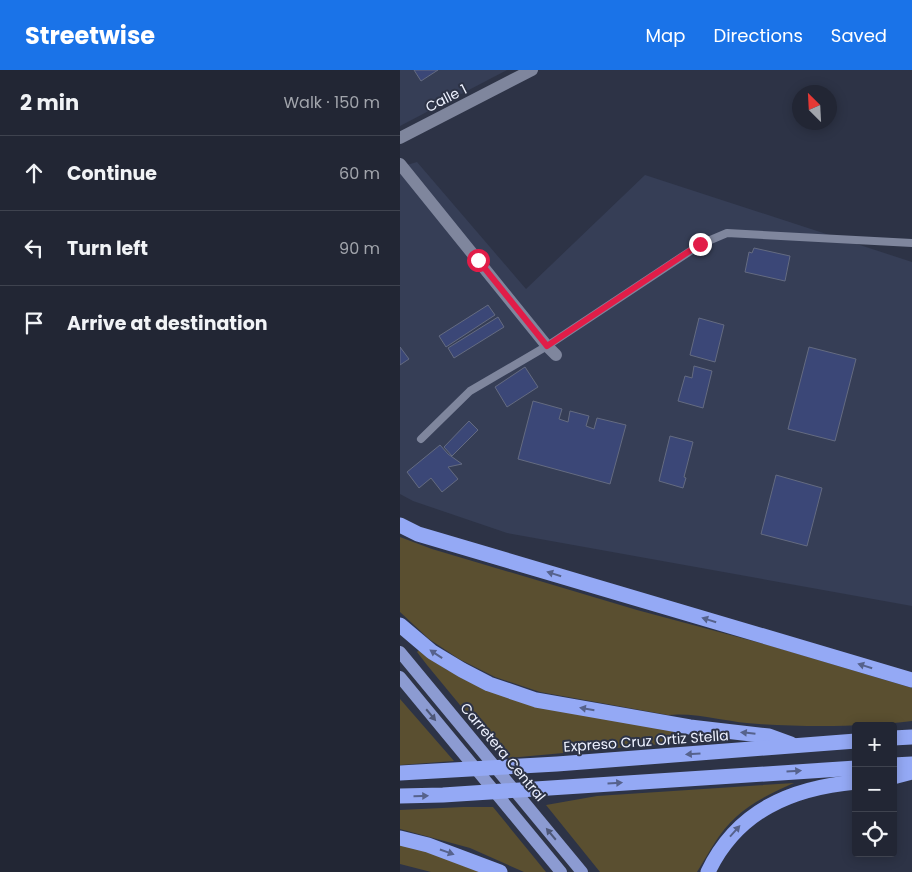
<!DOCTYPE html>
<meta charset="utf-8">
<style>
:root{--surface:#222634;--page:#2e3240;--text:#f1f3f6;--muted:#a2a5ac;--line:#3f434f;--accent:#1a73e8}
body{margin:0;font-family:Poppins,sans-serif;background:var(--page);color:var(--text)}
.controls{position:absolute;right:15px;bottom:15px;display:grid;overflow:hidden;border-radius:5px;box-shadow:0 2px 12px #0003}
.controls button{width:45px;height:45px;display:grid;place-items:center;padding:0;border:0;border-bottom:1px solid var(--line);background:var(--surface);color:var(--text);font:25px sans-serif}
.compass{position:absolute;left:392px;top:15px;width:45px;height:45px;border-radius:50%;background:var(--surface);box-shadow:0 2px 12px #0003;rotate:336deg}
.stop{position:absolute;width:15px;height:15px;margin:-11px;border:4px solid #e11d48;border-radius:50%;background:#fff}
.stop.end{background:#e11d48;border-color:#fff;box-shadow:0 1px 5px #0008}
.list{margin:0;padding:0;list-style:none}
h2{display:flex;justify-content:space-between;align-items:center;height:65px;margin:0;padding:0 20px;font-size:21px}
h2 small{font-size:16px;font-weight:400;color:var(--muted)}
.list li{display:grid;grid-template-columns:32px 1fr auto;gap:15px;align-items:center;box-sizing:border-box;height:75px;padding:0 20px;border-top:1px solid var(--line)}
.list b{display:block;font-size:19px;white-space:nowrap}
.list em{font-size:16px;font-style:normal;color:var(--muted)}
.icon{flex:none;width:28px;height:28px;fill:none;stroke:currentColor;stroke-width:2;stroke-linecap:round;stroke-linejoin:round}
.map{position:relative;flex:none;width:512px;height:802px;overflow:hidden}
header{display:flex;align-items:center;gap:30px;box-sizing:border-box;height:70px;padding:0 25px;background:var(--accent);color:#fff}
header strong{font-size:24px}
nav{display:flex;gap:28px;margin-inline-start:auto;font-size:18px}
main{display:flex}
aside{flex:1;background:var(--surface)}
.map>svg:first-child{display:block}
.built{fill:#363e56}
.green{fill:#5a4f30}
.building{fill:#3b4777;stroke:#646b81}
.lines{fill:none;stroke-linecap:round;stroke-linejoin:round}
.lane{stroke:#7f869d;stroke-width:8}
.street{stroke:#7f869d;stroke-width:12}
.primary{stroke:#8c9bd2;stroke-width:12}
.highway{stroke:#94a9f5;stroke-width:15}
.oneway{fill:#56628c}
.oneway2{fill:#4e5777}
.route{stroke:#e11d48;stroke-width:6}
.labels{text-anchor:middle;dominant-baseline:central;stroke-width:4;stroke-linejoin:round;paint-order:stroke}
.street-label{font-size:14px;fill:#eef2ff;stroke:#2d3346}
</style>
<header>
<strong>Streetwise</strong>
<nav><a>Map</a><a>Directions</a><a>Saved</a></nav>
</header>
<main>
<aside>
<h2>2 min<small>Walk · 150 m</small></h2>
<ul class="list">
<li><svg class="icon" aria-label="ahead" viewBox="0 0 24 24"><path d="M12 20V5M6 11l6-6 6 6"/></svg><div><b>Continue</b></div><em>60 m</em></li>
<li><svg class="icon" aria-label="left" viewBox="0 0 24 24"><path d="M17 20v-9H6M10 6l-5 5 5 5"/></svg><div><b>Turn left</b></div><em>90 m</em></li>
<li><svg class="icon" aria-label="arrive" viewBox="0 0 24 24"><path d="M6 21V4h12l-3 4 3 4H6"/></svg><div><b>Arrive at destination</b></div></li>
</ul>
</aside>
<div class="map">
<svg width="512" height="802" viewBox="0 0 512 802">
<rect width="100%" height="100%" fill="#2d3346"/>
<g class="built">
<path d="M0 0H107L0 56Z"/>
<path d="M17 92 126 219 245 105 512 192V536L107 463 13 431 0 424V97Z"/>
</g>
<g class="green">
<path d="M0 467 32 479 237 540 368 575 512 618V651C464 657 407 657 359 654 330 653 296 642 268 645L140 622 95 607 59 589 29 569 0 542Z"/>
<path d="M19 580 47 600 274 661 272 673 109 688 107 686H102L27 595 17 582Z"/>
<path d="M0 629 54 691 0 695Z"/>
<path d="M394 713C374 722 352 732 336 747 319 762 309 783 297 802H200L146 735 197 726Z"/>
<path d="M63 737H93L146 802H124L70 778 0 759V740Z"/>
<path d="M0 775 43 785 86 802H31L0 794Z"/>
</g>
<g class="building">
<path d="M14 0H38L21 11Z"/>
<path d="M354 178 390 186 385 211 345 202 349 182 352 183Z"/>
<path d="M88 235 95 245 46 277 39 266Z"/>
<path d="M98 247 104 257 54 288 48 278Z"/>
<path d="M299 248 324 255 315 292 290 285Z"/>
<path d="M0 277 9 289 0 295Z"/>
<path d="M409 277 456 289 435 371 388 359Z"/>
<path d="M294 296 312 301 303 338 278 331 285 306 292 308Z"/>
<path d="M125 297 138 317 107 337 95 317Z"/>
<path d="M133 331 162 339 159 349 168 352 170 341 189 346 186 356 194 359 197 348 226 355 210 414 118 389Z"/>
<path d="M69 351 78 360 52 386 44 377Z"/>
<path d="M270 366 293 372 284 407 286 408 283 418 259 411Z"/>
<path d="M40 375 48 384 62 394 48 397 58 409 42 422 31 408 19 418 7 402Z"/>
<path d="M376 405 422 418 407 476 361 464Z"/>
</g>
<g class="lines">
<path class="lane" d="M21 369 70 321 147 276 301 174 327 163 512 173"/>
<g class="street">
<path d="M0 68 132 0"/>
<path d="M0 94 147 276 156 285"/>
</g>
<g class="primary">
<path d="M0 582 182 802"/>
<path d="M0 607 161 802"/>
</g>
<g class="highway">
<path d="M0 455 18 464 512 610"/>
<path d="M0 555 32 582 62 600 89 614 136 630 290 657 369 666 391 674"/>
<path d="M493 668 512 667"/>
<path d="M493 695 512 694"/>
<path d="M0 703 157 694 456 671"/>
<path d="M493 707 512 702"/>
<path d="M0 726 43 725 456 698"/>
<path d="M0 768 28 775 100 802"/>
<path d="M308 802C337 741 391 718 456 712"/>
</g>
</g>
<defs><path id="oneway-solid" d="M-6-.8H1V-3.2L6.5 0L1 3.2V.8H-6Z" transform="scale(1.25)"/></defs>
<g class="oneway">
<use href="#oneway-solid" transform="translate(154 504) rotate(-163)"/>
<use href="#oneway-solid" transform="translate(309 550) rotate(-163)"/>
<use href="#oneway-solid" transform="translate(36 584) rotate(-146)"/>
<use href="#oneway-solid" transform="translate(465 596) rotate(-163)"/>
<use href="#oneway-solid" transform="translate(187 639) rotate(-170)"/>
<use href="#oneway-solid" transform="translate(348 663) rotate(-174)"/>
<use href="#oneway-solid" transform="translate(293 684) rotate(176)"/>
<use href="#oneway-solid" transform="translate(394 701) rotate(-4)"/>
<use href="#oneway-solid" transform="translate(215 713) rotate(-4)"/>
<use href="#oneway-solid" transform="translate(21 726) rotate(-1)"/>
<use href="#oneway-solid" transform="translate(335 761) rotate(-48)"/>
<use href="#oneway-solid" transform="translate(47 782) rotate(19)"/>
</g>
<g class="oneway2">
<use href="#oneway-solid" transform="translate(31 645) rotate(50)"/>
<use href="#oneway-solid" transform="translate(151 764) rotate(-130)"/>
</g>
<g class="lines">
<path class="route" d="M78 190 147 276 300 174"/>
</g>
<g class="labels">
<g class="street-label">
<text transform="translate(46 28) rotate(-27)">Calle 1</text>
<text transform="translate(246 671) rotate(-4)">Expreso Cruz Ortiz Stella</text>
<text transform="translate(103 682) rotate(50)">Carretera Central</text>
</g>
</g>
</svg>
<div class="controls">
<button>+</button>
<button>−</button>
<button><svg class="icon" aria-label="locate" viewBox="0 0 24 24"><circle cx="12" cy="12" r="6"/><path d="M12 2v4M12 18v4M2 12h4M18 12h4"/></svg></button>
</div>
<svg class="compass" viewBox="-18 -18 36 36"><path d="M0-13l5 13h-10z" fill="#e53935"/><path d="M0 13l5-13h-10z" fill="#a2a5ac"/></svg>
<div class="stop" style="left:78px;top:190px"></div>
<div class="stop end" style="left:300px;top:174px"></div>
</div>
</main>
